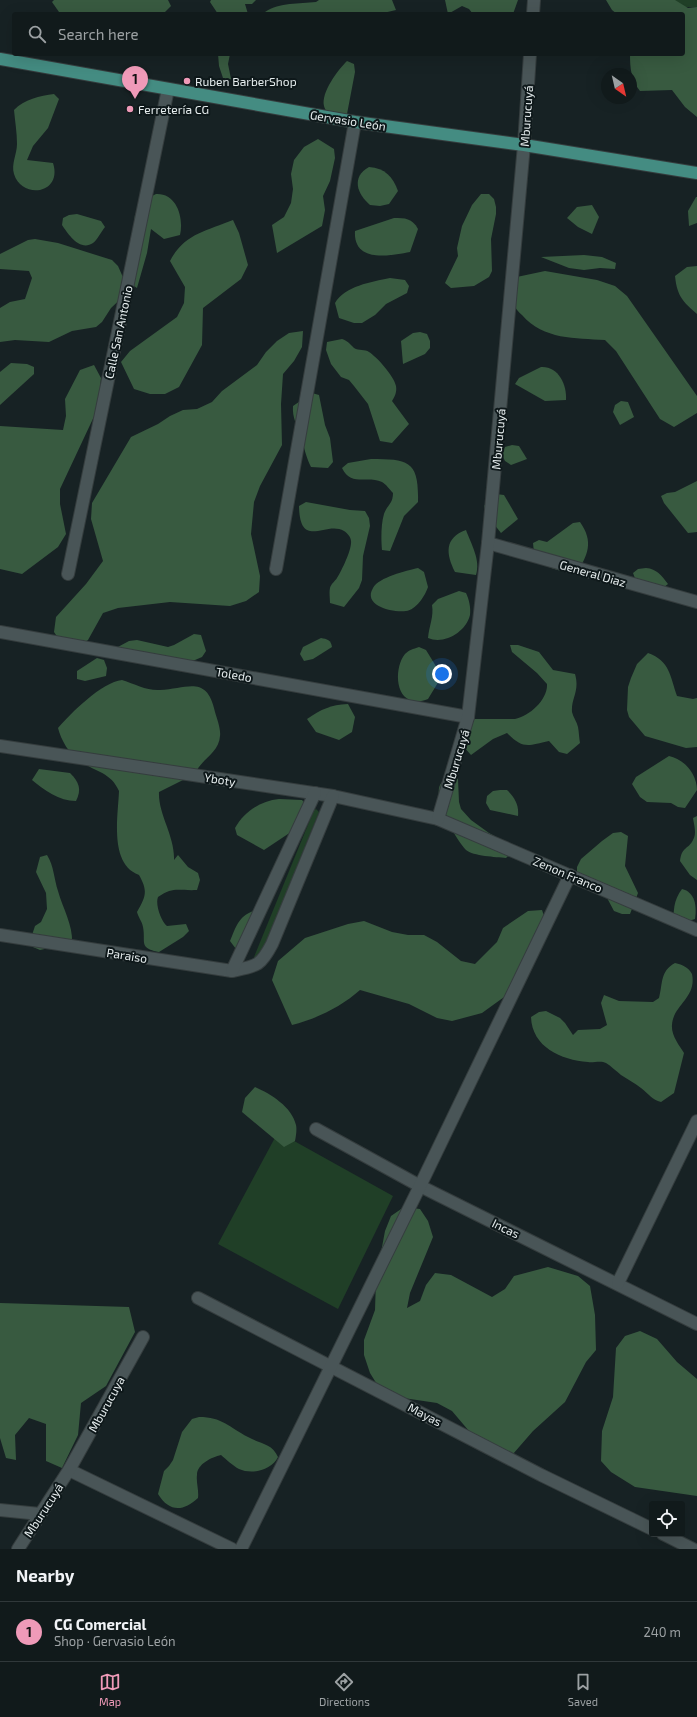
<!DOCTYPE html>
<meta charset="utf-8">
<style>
:root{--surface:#111a1b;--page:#1a2324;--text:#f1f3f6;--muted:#9ca1a3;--line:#30383a;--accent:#ef9ab8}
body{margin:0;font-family:"Exo 2",sans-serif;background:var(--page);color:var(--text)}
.controls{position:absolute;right:12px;bottom:12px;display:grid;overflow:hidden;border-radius:4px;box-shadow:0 4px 16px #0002}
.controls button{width:36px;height:36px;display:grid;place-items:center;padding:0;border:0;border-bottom:1px solid var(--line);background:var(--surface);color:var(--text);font:20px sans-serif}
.compass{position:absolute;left:601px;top:68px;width:36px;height:36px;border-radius:50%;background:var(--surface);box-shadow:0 4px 16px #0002;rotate:146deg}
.you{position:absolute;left:442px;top:674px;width:14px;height:14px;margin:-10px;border:3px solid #fff;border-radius:50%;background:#1a73e8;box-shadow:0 0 0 6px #1a73e833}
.badge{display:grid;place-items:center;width:26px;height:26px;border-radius:50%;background:var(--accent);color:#111;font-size:13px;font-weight:700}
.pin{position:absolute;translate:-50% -33px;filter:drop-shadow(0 1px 2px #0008)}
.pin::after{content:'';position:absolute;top:21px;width:14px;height:12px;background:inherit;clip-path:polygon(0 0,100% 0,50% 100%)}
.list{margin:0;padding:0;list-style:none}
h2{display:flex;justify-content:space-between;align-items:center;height:52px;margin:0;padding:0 16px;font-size:17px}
h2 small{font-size:13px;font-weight:400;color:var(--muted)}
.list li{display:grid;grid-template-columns:26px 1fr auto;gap:12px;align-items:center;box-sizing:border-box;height:60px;padding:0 16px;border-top:1px solid var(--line)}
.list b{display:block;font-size:15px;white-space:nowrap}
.list p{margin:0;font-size:13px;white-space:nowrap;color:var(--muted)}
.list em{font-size:13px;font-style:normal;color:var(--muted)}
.icon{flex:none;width:22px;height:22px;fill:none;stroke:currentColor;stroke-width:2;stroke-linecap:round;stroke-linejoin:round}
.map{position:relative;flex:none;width:697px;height:1549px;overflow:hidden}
.search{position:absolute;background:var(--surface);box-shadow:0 4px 16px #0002;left:12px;right:12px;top:12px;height:44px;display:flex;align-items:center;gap:10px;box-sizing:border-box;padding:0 14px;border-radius:4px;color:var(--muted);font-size:15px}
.sheet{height:112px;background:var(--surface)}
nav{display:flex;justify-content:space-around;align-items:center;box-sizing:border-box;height:56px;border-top:1px solid var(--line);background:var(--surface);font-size:11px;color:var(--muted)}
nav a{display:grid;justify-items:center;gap:2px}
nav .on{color:var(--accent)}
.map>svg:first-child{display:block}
.green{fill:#203f27}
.forest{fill:#385a40}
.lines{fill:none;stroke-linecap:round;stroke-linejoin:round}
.street-casing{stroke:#353d3e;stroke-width:14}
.primary-casing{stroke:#353d3e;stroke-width:14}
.street{stroke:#495557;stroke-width:12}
.primary{stroke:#448c82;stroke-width:12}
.poi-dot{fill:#ef9ab8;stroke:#0e181a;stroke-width:1.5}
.labels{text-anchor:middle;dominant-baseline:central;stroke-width:4;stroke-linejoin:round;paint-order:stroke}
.poi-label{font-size:12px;fill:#e6edee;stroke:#0e181a;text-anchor:start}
.street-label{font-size:12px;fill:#e6edee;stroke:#0e181a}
</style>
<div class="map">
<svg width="697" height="1549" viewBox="0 0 697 1549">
<rect width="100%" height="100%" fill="#172224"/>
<g class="green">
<rect x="640" y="0" width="57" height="7"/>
<path d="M316 809 319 812 257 965 252 962 314 810Z"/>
<path d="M278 1132 393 1196 338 1309 218 1244Z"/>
</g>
<g class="forest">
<path d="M54 0H168L171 6 163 14H68L59 12 52 2Z"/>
<path d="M211 0H256L252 4H245L248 14H218L210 2Z"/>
<path d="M319 0H392L396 10 379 14H264L265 12C280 2 299 4 316 2Z"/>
<path d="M445 0H518L513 14H473L469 9 462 6 448 14Z"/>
<path d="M606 0H675L688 8 697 7V117L685 107 672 90 640 91C631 80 630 68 630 54H683V14H617L612 10Z"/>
<path d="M218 54H230L228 64 231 79 224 81 219 66Z"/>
<path d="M347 61 354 64 355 72 347 114 341 120 333 119C330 115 325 111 324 106 321 92 338 70 347 61Z"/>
<path d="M54 94 59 99 48 128 33 146 27 160 53 163C63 194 22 200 14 174 11 164 17 154 17 144 17 133 15 121 14 110 24 99 40 96 54 94Z"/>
<path d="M318 139 334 149 335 158 330 181 323 196 325 210 322 226 277 253 272 225 284 217 291 203 293 189 291 174 294 160 304 147Z"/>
<path d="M369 167C385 168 393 177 398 191L389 204 380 206 370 205C357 194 351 177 369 167Z"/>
<path d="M156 194C177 193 184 218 180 235L164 239 151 229 147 253 137 288 131 284 135 238 134 222 135 215 142 201Z"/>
<path d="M481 194H489L494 199 496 207V214L491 239 492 271 489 277 474 286 451 288 445 283 458 256 457 248 462 226 472 205Z"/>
<path d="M696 197H697V223L689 226 688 211Z"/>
<path d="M592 205 599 217 592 234 578 227 567 218 577 207Z"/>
<path d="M77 214 101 221 105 227C101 232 97 240 93 243 80 252 68 234 62 225L63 218 69 215Z"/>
<path d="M394 218C405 218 412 218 418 229L410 252C390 256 353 263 355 231Z"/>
<path d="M233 220 239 233 248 265 241 279 203 308 202 345 179 387 165 394H150L134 389 121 362 130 351 177 317 184 303 185 287 170 261C184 234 206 231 233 220Z"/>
<path d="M35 239 58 243 112 260 118 266 129 291 111 308 102 322 96 327 72 331 49 342 15 340 0 342V308L10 302 25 299 32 278 29 271 0 269V254L28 240Z"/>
<path d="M584 255 602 257 616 263 615 269 600 268 584 270 569 268 541 257Z"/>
<path d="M697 266V314C683 302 677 296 675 276L687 267Z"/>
<path d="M545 271 597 280 615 286 627 296 697 396V413L674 427 660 419 616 351 605 340C575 338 544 340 522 315 516 310 511 302 510 294 509 289 511 283 512 278Z"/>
<path d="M390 278 405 280 409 286 407 293 386 304 375 315 362 323H354L339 318 335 303C345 286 371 282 390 278Z"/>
<path d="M303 331 302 347 294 361 283 374 281 404 282 445 260 486 254 502 251 534 260 576 259 592 246 601 230 606 170 602 118 608 103 613 88 640 76 648 62 644 54 632 56 617 86 584 103 561 91 519 92 503 131 437 158 424 170 416 183 410 197 409 212 402 222 391 257 365 266 352 277 341 289 333Z"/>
<path d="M420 332 427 334 430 341V348L425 354 403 364 401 341 413 333Z"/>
<path d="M342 339C348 341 350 344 354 348 359 351 365 349 369 352 377 357 394 376 396 386 397 392 395 396 392 401L409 424 392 443 380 441 368 404 354 386 349 380 341 377 331 364 326 350 327 342Z"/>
<path d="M11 363 27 364 34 367V374L0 405V372Z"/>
<path d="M94 365 101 378 98 408 60 489V504L66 534 58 547 22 574 0 569V426L63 430 66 416 65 399 80 370Z"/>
<path d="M541 367C558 366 567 384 566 400L545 401 515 384 519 378Z"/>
<path d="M312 393 319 395 325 425 330 438 333 462 328 468 311 467C306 457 304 447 301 436 297 426 292 417 293 406Z"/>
<path d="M621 401 628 402 634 417 620 425 613 412 615 405Z"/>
<path d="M512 445 519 446 527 459 511 465 505 461 502 455 505 447Z"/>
<path d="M371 459C409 459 419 461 418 502L404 516 390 551 382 550C381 539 381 524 384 514 387 505 393 504 393 493 390 490 386 484 382 482 367 475 351 487 342 468L348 463Z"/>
<path d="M697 481V532L688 533 664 503 661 496 667 493 675 492Z"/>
<path d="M496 494 504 495 518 519 501 533 486 514 484 506 489 499Z"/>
<path d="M306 502 350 510 365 511 369 518 370 526 363 556 362 580 359 588 344 607 330 603C330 599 329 592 330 588 331 584 335 581 337 578 342 570 352 549 351 541 351 537 347 533 344 531 326 520 300 551 299 506Z"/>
<path d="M580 522C594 542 588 555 576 574 557 570 534 568 533 543L539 540 547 542 573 523Z"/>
<path d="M466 530C471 544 481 560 476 575L455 572C446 554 444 538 466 530Z"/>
<path d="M418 568 424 572 428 587C425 596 416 610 406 611 394 613 362 606 373 588 379 577 406 571 418 568Z"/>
<path d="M646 568C657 569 661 575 668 584L655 594 636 581 633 573 638 569Z"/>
<path d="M459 591 466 593C469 599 471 608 470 615 466 632 444 645 428 638 429 626 434 617 432 605L438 599Z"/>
<path d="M194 634 201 635 206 651 202 657 195 660 122 661 116 656V648L129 641 137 640 168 647 174 645Z"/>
<path d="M321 638C327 639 331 640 332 647L313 659 304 661 300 654 303 647Z"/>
<path d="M510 645H518L539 652 553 670 575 674C580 691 571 698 572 712 573 717 577 722 578 727 579 732 579 738 580 743L567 754 559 752 549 741C527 746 523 749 507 733L493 739 471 755C460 742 454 736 463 719H515C530 716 548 699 547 684L537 673 512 652Z"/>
<path d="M419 647 426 650 442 676 428 699C423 701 418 702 413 701 394 697 395 666 405 654 409 650 413 649 419 647Z"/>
<path d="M648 653C670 661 670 676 677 696L693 699 697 698V747L686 748 645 736 629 717 627 710 628 687 631 678 637 664Z"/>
<path d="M97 658 104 660 107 668 106 676 85 681 77 679V671Z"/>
<path d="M122 680C135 684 147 691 160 690 187 689 207 674 215 712 217 719 221 729 220 736 219 753 201 759 195 774L159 792C158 814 175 836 174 860L178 855 188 867 198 873 200 880 197 890C178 891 174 886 158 897 155 904 161 921 167 926L186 924 189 931 183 937 159 952C138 948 146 942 143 927 142 921 138 917 137 912 146 896 148 891 139 875 109 864 118 817 119 791 111 772 95 772 80 761 69 754 61 740 58 728 71 713 102 682 122 680Z"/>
<path d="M348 704 355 717 352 732 339 740 316 732 307 719C322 709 330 705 348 704Z"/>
<path d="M669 756C684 759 697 774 697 790L685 808 678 807 671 803 647 802 640 797 632 784 636 777Z"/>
<path d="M39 769 70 773C79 782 82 789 76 801 59 801 44 790 32 780Z"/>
<path d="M452 775 458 779 459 802 461 809 471 820 489 833 502 840 511 853 506 858C496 857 473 856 466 850 456 840 433 799 440 785 442 781 448 777 452 775Z"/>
<path d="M500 790H507C515 798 519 805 518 816L490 810 486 803 487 796 493 791Z"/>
<path d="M279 799 302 800C308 806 310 812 309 820L264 850 237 835 235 828C244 812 260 801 279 799Z"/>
<path d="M697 816V880L690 875 680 861C682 846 688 850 693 840 697 834 694 825 693 818Z"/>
<path d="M621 832 628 836 625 866 638 893 630 914H622L614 911 606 896 577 874V867L581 859 602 841 613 833Z"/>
<path d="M47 855C54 866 54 879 58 891 63 909 73 925 72 943L40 950 33 947 30 941 35 926 41 922 47 909 46 893 36 872 40 857Z"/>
<path d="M682 889C695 892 697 906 695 919L675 925C672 913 674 899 682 889Z"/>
<path d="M542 910 547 925 522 984 482 1013 452 1021 437 1018 409 1004 360 990C341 1007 316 1019 292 1025L272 980 278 961 305 938 348 924 364 921 392 932 408 935H424L437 942 461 961 475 964 497 942 503 928 528 911Z"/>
<path d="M253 911 255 919 242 957 230 941C236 927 238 917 253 911Z"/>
<path d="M675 963C683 965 688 967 692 974 697 998 673 1005 672 1025 671 1035 679 1045 684 1053L674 1093 661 1102C652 1100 649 1094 641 1088 635 1083 627 1079 621 1075 616 1071 611 1066 606 1063 601 1060 593 1063 588 1062 561 1060 532 1047 531 1017L539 1012 546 1011 560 1018 565 1023 573 1035 578 1030 600 1029 607 1025 601 1003 604 995 619 1001 653 1002 659 998C663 983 660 971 675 963Z"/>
<path d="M255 1087C271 1094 292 1107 296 1125 297 1129 296 1136 295 1141L284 1147 242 1112 245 1098Z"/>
<path d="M404 1207 420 1209 428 1221 433 1237 410 1293 407 1308 420 1301 426 1285 435 1273 451 1275 492 1297 505 1289 514 1276 548 1267 578 1276 590 1286 595 1315 596 1350 586 1362 565 1402 533 1431 513 1454 480 1444 452 1411 437 1403 390 1396 378 1386 370 1373 364 1355V1340L375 1310 376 1279 385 1231 391 1216Z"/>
<path d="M0 1303 129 1307 135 1332 106 1386 81 1403 78 1435 62 1468 46 1461V1424L29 1418 15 1435 16 1460 6 1458 0 1438Z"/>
<path d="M640 1331 657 1339 677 1362 697 1379V1496L635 1487 611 1472 601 1461 602 1431 613 1397 616 1348 625 1336Z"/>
<path d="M199 1417C222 1417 229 1427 248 1437 260 1444 272 1443 278 1457 272 1470 252 1475 239 1469 233 1466 226 1459 221 1455 212 1457 197 1464 197 1475 196 1482 199 1490 198 1498 183 1512 169 1512 158 1494L164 1471 169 1466 173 1460 182 1432 192 1419Z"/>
</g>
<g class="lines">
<g class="street-casing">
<g id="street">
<path d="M533 14 534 0"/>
<path d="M488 543 697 602"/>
<path d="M276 569 355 122"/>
<path d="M68 574 168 89"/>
<path d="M0 632 468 717"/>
<path d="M0 746 333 796 438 819 697 930"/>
<path d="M438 819 468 717 488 543 524 145 530 54"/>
<path d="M0 935 232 971C256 966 260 967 272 944L333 796"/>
<path d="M232 971 315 793"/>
<path d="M316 1129 420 1186 697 1324"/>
<path d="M618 1283 697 1121"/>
<path d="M198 1298 541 1475 652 1529"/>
<path d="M69 1470 232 1549"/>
<path d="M0 1510 40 1514"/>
<path d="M663 1534 693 1549"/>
<path d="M18 1549 69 1470 143 1337"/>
<path d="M241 1549 420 1186 570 875"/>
</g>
</g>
<g class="primary-casing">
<path id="primary" d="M0 59 355 122 524 145 697 173"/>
</g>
<use href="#street" class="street"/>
<use href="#primary" class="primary"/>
</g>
<g class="poi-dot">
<circle cx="187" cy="81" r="4"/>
<circle cx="130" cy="109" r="4"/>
</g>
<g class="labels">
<g class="poi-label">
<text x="195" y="81">Ruben BarberShop</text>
<text x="138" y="109">Ferretería CG</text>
</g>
<g class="street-label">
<text transform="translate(526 116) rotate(-86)">Mburucuyá</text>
<text transform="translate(348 120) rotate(9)">Gervasio León</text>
<text transform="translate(118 332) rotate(-78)">Calle San Antonio</text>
<text transform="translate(498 439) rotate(-85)">Mburucuyá</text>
<text transform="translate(593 573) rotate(16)">General Diaz</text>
<text transform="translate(234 674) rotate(10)">Toledo</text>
<text transform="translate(456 759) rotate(-73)">Mburucuyá</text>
<text transform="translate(220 779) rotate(9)">Yboty</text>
<text transform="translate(568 874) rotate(23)">Zenon Franco</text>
<text transform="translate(127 955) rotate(9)">Paraiso</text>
<text transform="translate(506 1228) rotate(26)">Incas</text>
<text transform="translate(106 1404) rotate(-61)">Mburucuya</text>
<text transform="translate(425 1414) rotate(27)">Mayas</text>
<text transform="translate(43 1510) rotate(-57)">Mburucuyá</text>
</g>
</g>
</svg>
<div class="controls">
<button><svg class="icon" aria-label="locate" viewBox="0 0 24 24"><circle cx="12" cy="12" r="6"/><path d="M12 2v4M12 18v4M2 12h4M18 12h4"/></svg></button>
</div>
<svg class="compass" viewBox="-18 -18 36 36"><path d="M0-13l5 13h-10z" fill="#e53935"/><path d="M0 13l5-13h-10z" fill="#9ca1a3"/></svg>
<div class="you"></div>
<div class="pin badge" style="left:135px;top:99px">1</div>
<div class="search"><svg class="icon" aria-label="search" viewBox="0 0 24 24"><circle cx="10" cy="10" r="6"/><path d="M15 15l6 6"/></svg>Search here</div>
</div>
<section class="sheet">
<h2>Nearby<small></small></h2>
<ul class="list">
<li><span class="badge">1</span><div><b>CG Comercial</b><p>Shop · Gervasio León</p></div><em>240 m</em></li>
</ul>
</section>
<nav>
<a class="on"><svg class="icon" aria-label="map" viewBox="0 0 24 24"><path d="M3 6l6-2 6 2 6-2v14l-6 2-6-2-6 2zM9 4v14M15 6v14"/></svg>Map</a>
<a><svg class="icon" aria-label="directions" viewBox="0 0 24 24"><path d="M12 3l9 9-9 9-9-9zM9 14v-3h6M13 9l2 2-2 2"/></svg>Directions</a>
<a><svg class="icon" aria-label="saved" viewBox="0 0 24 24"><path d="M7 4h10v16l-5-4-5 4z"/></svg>Saved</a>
</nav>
